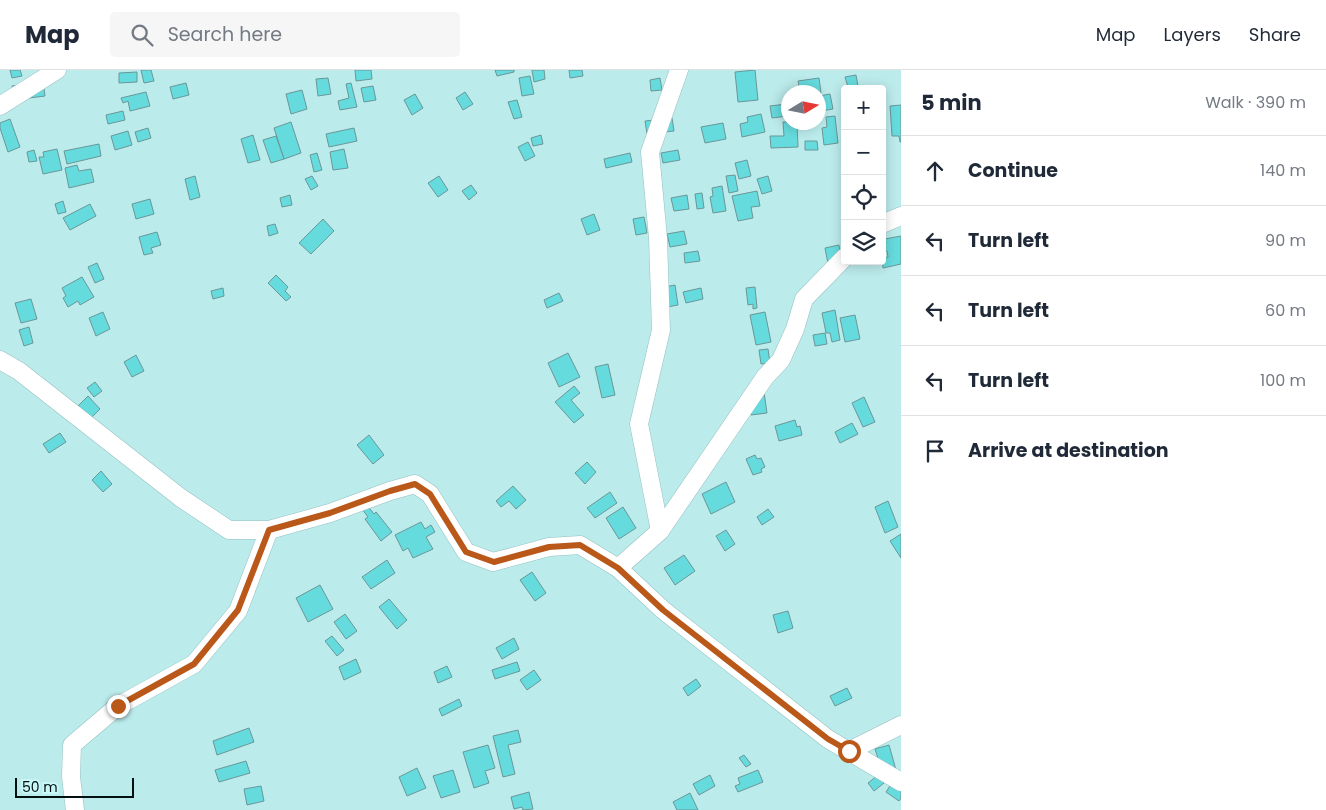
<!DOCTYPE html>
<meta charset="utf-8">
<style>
:root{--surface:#fff;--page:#f6f6f7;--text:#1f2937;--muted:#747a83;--line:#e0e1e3}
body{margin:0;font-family:Poppins,sans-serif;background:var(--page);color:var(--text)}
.controls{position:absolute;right:15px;top:15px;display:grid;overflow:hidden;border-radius:5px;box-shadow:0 2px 12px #0003}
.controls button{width:45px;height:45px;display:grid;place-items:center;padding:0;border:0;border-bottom:1px solid var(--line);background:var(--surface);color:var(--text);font:25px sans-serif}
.compass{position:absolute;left:781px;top:15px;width:45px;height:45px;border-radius:50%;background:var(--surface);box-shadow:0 2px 12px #0003;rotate:80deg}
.scale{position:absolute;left:15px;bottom:12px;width:119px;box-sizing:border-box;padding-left:5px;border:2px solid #021011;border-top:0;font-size:14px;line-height:18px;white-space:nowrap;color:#021011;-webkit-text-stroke:4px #c9f8f9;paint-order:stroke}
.stop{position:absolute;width:15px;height:15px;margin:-11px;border:4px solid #b95819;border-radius:50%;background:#fff}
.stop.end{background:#b95819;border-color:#fff;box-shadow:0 1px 5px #0008}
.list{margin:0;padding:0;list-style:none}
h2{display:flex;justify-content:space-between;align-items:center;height:65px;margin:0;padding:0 20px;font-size:21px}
h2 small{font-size:16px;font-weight:400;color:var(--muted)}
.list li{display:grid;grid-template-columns:32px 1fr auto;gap:15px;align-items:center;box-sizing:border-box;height:70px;padding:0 20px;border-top:1px solid var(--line)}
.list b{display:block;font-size:19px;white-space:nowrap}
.list em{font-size:16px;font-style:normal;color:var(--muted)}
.icon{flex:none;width:28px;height:28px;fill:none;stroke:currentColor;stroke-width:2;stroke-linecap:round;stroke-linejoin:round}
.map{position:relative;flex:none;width:901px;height:740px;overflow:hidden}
header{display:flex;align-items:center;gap:30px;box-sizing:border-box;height:70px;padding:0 25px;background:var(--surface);border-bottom:1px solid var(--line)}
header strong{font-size:24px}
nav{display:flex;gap:28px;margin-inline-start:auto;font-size:18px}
.search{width:350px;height:45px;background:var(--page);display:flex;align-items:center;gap:12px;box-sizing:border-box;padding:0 18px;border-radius:5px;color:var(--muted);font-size:19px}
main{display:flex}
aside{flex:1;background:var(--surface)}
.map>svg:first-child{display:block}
.building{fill:#66dbde;stroke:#6a9798}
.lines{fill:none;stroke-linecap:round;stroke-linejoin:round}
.minor-casing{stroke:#94c1c2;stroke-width:19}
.minor{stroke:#fff;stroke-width:18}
.route{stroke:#b95819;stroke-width:6}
</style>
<header>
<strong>Map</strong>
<div class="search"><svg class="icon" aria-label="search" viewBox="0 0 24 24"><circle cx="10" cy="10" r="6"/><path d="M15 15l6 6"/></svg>Search here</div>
<nav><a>Map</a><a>Layers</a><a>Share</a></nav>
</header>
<main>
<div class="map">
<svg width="901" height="740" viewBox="0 0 901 740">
<rect width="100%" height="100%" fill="#bcebec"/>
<g class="building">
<path d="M10 0H20L22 6 12 8Z"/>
<path d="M141 0H151L154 11 144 13Z"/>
<path d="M355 0H371L372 9 356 11Z"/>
<path d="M495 0H514V2L497 6Z"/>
<path d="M532 0H544L545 9 534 12Z"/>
<path d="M569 0H582L583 6 570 8Z"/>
<path d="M755 0 758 30 738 32 735 2Z"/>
<path d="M137 2V12L119 13V3Z"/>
<path d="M856 5 858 16H855V19H851L850 16 848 17 845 7Z"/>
<path d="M530 6 534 24 522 26 519 8Z"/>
<path d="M328 8 331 24 318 26 316 9Z"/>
<path d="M660 8 662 20 651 21 650 10Z"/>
<path d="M819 8 821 23 800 22 798 11Z"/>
<path d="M43 11 45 26 14 30 12 16Z"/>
<path d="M186 13 189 25 173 29 170 17Z"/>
<path d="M351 13 357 37 340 40 338 31 349 28 346 14Z"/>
<path d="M373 16 376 30 364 32 361 18Z"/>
<path d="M302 20 307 39 291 44 286 24Z"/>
<path d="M146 22 150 36 130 41 128 31 123 33 121 28Z"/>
<path d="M465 22 473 34 463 40 456 28Z"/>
<path d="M415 24 423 38 412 45 404 30Z"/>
<path d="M830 24 833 39 821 41 819 26Z"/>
<path d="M517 30 522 47 514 49 508 32Z"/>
<path d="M787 34 788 46 772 48 770 36Z"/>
<path d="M901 35V72H900L899 66H892L890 36Z"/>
<path d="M123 41 125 50 108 54 106 45Z"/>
<path d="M761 44 765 62 742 67 740 54 748 52 747 47Z"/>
<path d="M835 46 838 73 824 75 822 58 827 57 826 47Z"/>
<path d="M672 48 674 61 647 64 645 51Z"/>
<path d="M10 49 20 77 8 82 0 58V53Z"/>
<path d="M291 52 301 83 284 89 274 58Z"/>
<path d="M783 52H797L798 77 771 78 770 66H784Z"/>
<path d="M723 53 726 69 705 73 701 57Z"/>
<path d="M148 58 151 68 138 72 135 62Z"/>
<path d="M354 58 357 71 329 77 326 64Z"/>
<path d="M128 61 132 75 115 80 111 66Z"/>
<path d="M253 65 260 90 248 93 241 69Z"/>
<path d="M541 65 543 74 533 76 531 68Z"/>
<path d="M276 66 284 89 271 93 263 70Z"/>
<path d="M805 71H817L818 80H805Z"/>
<path d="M528 72 535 86 525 91 518 77Z"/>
<path d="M99 74 101 86 67 94 64 81Z"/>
<path d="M57 79 62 100 43 104 39 87H44L43 82Z"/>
<path d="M344 79 348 98 333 100 330 82Z"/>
<path d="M34 80 37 91 29 92 27 82Z"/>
<path d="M678 80 680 90 663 93 661 83Z"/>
<path d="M317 83 322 100 314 102 310 85Z"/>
<path d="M630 83 632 92 606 98 604 89Z"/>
<path d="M747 90 751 106 739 109 735 93Z"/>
<path d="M77 95 79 101 91 99 94 112 69 118 65 98Z"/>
<path d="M735 105 738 121 729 123 726 106Z"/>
<path d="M195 106 200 127 190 130 185 109Z"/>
<path d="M312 106 318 116 311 120 305 109Z"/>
<path d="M439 106 448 120 438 127 428 113Z"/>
<path d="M768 106 772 121 762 124 757 109Z"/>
<path d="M471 115 477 123 469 130 462 121Z"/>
<path d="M722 116 726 141 713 143 710 127 713 126 712 118Z"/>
<path d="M757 121 760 136 751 137 753 148 738 151 732 126Z"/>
<path d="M702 123 704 138 697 139 695 124Z"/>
<path d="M290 125 292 135 282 137 280 128Z"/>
<path d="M687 125 689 139 674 141 671 128Z"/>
<path d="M150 129 154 144 136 149 132 134Z"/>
<path d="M63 131 66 142 58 144 55 134Z"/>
<path d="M90 134 96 146 70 160 63 148Z"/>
<path d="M594 144 600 160 587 165 581 149Z"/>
<path d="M644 147 647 163 636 165 633 149Z"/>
<path d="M323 149 334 161 311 184 299 173Z"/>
<path d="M275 154 278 163 269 166 267 156Z"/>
<path d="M684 161 687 174 670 177 667 164Z"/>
<path d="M157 162 161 175 151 178 153 183 144 185 139 167Z"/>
<path d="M901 166V194L883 198 882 188 888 187 887 181H882V174L886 173 885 169Z"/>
<path d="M839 175 842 197 829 199 825 178Z"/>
<path d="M698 181 700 191 685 193 684 183Z"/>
<path d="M97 193 104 209 95 213 88 197Z"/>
<path d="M276 205 288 217 285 221 291 227 286 231 268 213Z"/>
<path d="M82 207 94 227 80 235 78 231 68 237 63 228 66 226 62 218Z"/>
<path d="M675 215 678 235 667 237 664 217Z"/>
<path d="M755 217 757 238 753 239V234L748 235 746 218Z"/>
<path d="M223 218 224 226 213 229 211 221Z"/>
<path d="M701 218 703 229 686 233 683 222Z"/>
<path d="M559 223 563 231 547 238 544 230Z"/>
<path d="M31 229 37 249 21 253 15 233Z"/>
<path d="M835 240 840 270 832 272 830 263H826L822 243Z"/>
<path d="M103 242 110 259 96 266 89 248Z"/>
<path d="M765 242 771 272 756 275 750 245Z"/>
<path d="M855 245 860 269 845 272 840 248Z"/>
<path d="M29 257 33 273 24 276 19 260Z"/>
<path d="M825 263 827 274 815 276 813 265Z"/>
<path d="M768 279 770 293 761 294 759 280Z"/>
<path d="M568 283 580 307 559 317 548 293Z"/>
<path d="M136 285 144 301 132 307 124 292Z"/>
<path d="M608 294 615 325 602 328 595 297Z"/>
<path d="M95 312 102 321 94 327 87 318Z"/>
<path d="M763 315 767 343 751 345 748 317Z"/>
<path d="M574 316 580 323 571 330 584 345 574 353 555 332Z"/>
<path d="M88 326 100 339 90 349 78 336Z"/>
<path d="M864 327 875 352 863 357 852 333Z"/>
<path d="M795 350 797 357 800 356 802 365 779 371 775 356Z"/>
<path d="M852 353 858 364 840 373 835 362Z"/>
<path d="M60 363 66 372 49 383 43 374Z"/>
<path d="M369 365 384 385 373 394 357 375Z"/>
<path d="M755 385 757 389 761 388 765 397 761 399 762 402 753 405 746 389Z"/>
<path d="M587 392 596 402 585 414 575 403Z"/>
<path d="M101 401 112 414 103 422 92 410Z"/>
<path d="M726 412 735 432 711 444 702 424Z"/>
<path d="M513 416 526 430 516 439 509 431 501 437 496 431Z"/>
<path d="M610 422 617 433 595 448 587 438Z"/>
<path d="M888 431 898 457 885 463 875 437Z"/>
<path d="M367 435 374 444 376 442 392 462 381 471 365 449 368 447 362 439Z"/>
<path d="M623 437 636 458 619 469 606 448Z"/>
<path d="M768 439 774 447 762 455 757 447Z"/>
<path d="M421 452 425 459 431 455 435 462 426 467 433 479 413 488 408 478 403 481 395 465Z"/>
<path d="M726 460 735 474 725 481 716 466Z"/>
<path d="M901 464V488L890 471Z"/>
<path d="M684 485 695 501 675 515 664 498Z"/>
<path d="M387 490 395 503 371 519 362 507Z"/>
<path d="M532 502 546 523 535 531 520 510Z"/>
<path d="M320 515 333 539 308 552 296 528Z"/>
<path d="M389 529 407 550 397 559 379 537Z"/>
<path d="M788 541 793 558 778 563 773 545Z"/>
<path d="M345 544 357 561 346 569 334 552Z"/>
<path d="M332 566 344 580 337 586 325 571Z"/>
<path d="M514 568 519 579 502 589 496 578Z"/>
<path d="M356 589 361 602 344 610 339 597Z"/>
<path d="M517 592 520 601 495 609 492 600Z"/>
<path d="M447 596 452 607 438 613 434 602Z"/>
<path d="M534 600 541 610 527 620 520 610Z"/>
<path d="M696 609 701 616 688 626 683 618Z"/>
<path d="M847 618 852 628 835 636 830 626Z"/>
<path d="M459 629 462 636 442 646 439 639Z"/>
<path d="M249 658 254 672 217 685 213 671Z"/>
<path d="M518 660 521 672 508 675 515 704 503 707 493 666Z"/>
<path d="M488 675 495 698 485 701 489 713 474 718 463 682Z"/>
<path d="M889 675 896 700 883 704 875 679Z"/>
<path d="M744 685 751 694 746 697 739 688Z"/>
<path d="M246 691 250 703 219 712 215 700Z"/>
<path d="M417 698 426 718 407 726 399 707Z"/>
<path d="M453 700 460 722 441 728 433 706Z"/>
<path d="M758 700 763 712 738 722 735 716 740 714 738 708Z"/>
<path d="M710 705 715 716 699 725 693 714Z"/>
<path d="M878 705 884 713 874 721 868 713Z"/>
<path d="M892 713 901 719V728L899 731 886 722Z"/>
<path d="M261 716 264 731 247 735 244 719Z"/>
<path d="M529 722 533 739 523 740 522 737 514 739 511 727Z"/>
<path d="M690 723 698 740H677L673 732Z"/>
</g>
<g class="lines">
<g class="minor-casing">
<g id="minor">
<path d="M0 36 57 0"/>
<path d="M882 154 901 146"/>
<path d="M0 290 19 301 181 428 229 460H269L330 443 390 421 415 414 430 424 466 482 493 492 549 477 580 475 618 498 663 540 828 669 901 712"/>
<path d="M660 461 639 354 661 260 658 168 650 82 679 0"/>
<path d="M618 498 660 461 765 307 781 290 795 259 804 229 845 187"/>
<path d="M849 681 901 655"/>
<path d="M75 740 71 707 72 675 118 636 194 594 238 541 269 460"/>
</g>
</g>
<use href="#minor" class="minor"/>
</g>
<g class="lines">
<path class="route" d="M118 636 194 594 238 540 269 460 330 443 390 421 415 414 430 424 466 482 494 492 549 477 580 475 618 498 663 540 828 669 849 681"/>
</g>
</svg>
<div class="controls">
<button>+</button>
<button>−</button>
<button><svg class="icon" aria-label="locate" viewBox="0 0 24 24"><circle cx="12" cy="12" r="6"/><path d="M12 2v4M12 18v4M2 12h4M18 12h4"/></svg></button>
<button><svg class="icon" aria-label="layers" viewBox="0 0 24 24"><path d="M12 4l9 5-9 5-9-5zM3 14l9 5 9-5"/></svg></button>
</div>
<svg class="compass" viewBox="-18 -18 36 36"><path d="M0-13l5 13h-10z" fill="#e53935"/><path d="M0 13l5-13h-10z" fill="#747a83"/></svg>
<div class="scale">50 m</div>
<div class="stop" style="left:849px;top:681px"></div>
<div class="stop end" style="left:118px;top:636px"></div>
</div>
<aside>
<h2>5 min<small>Walk · 390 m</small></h2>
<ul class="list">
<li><svg class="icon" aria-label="ahead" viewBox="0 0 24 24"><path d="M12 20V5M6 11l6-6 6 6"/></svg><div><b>Continue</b></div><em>140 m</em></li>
<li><svg class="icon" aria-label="left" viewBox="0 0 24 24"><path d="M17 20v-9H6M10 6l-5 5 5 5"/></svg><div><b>Turn left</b></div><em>90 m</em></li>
<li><svg class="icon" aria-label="left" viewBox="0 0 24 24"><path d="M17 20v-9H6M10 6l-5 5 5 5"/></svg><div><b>Turn left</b></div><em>60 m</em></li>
<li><svg class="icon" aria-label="left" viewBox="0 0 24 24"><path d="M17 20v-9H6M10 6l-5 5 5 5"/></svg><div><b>Turn left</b></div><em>100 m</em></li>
<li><svg class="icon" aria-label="arrive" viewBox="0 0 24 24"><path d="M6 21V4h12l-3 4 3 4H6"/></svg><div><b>Arrive at destination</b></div></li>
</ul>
</aside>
</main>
